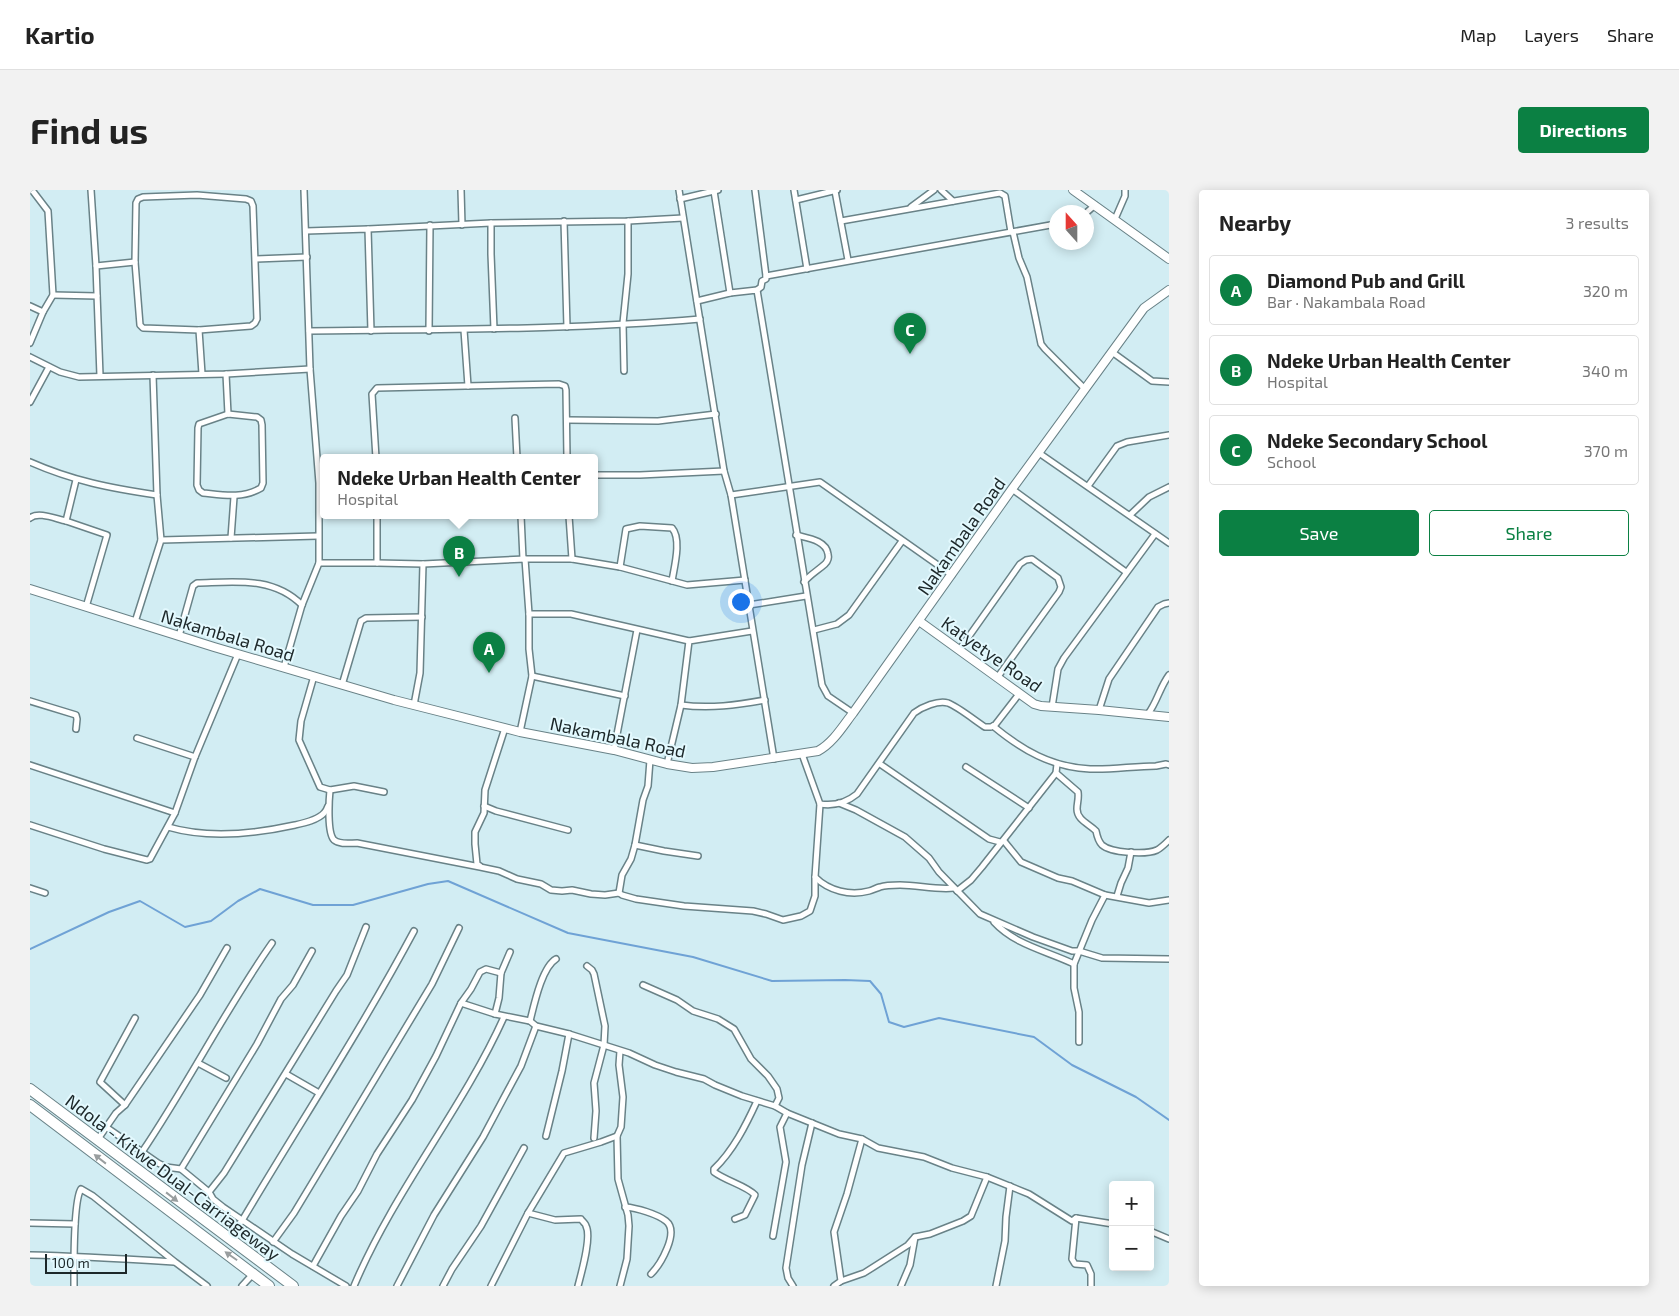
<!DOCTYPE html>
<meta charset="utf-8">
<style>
:root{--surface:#fff;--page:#f2f2f2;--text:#222;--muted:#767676;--line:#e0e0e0;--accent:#0b8043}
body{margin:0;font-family:"Exo 2",sans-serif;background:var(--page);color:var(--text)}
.controls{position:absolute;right:15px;bottom:15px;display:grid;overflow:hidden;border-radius:5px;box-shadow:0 2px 12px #0003}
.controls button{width:45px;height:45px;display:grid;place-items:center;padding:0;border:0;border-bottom:1px solid var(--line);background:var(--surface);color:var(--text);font:25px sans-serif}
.compass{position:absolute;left:1019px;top:15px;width:45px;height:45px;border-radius:50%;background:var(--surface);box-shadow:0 2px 12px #0003;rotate:339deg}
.scale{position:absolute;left:15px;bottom:12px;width:82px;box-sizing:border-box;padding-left:5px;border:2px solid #1c2729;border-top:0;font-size:14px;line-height:18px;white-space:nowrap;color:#1c2729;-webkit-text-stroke:4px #e3f9fe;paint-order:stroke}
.you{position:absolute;left:710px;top:411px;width:18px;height:18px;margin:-12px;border:4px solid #fff;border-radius:50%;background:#1a73e8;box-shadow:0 0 0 8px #1a73e833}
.badge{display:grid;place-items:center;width:32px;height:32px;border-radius:50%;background:var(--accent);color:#fff;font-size:16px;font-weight:700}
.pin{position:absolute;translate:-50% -41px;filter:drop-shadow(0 1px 2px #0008)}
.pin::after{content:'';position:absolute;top:26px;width:18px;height:15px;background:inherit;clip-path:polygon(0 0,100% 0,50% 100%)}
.popup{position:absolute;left:290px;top:264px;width:278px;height:65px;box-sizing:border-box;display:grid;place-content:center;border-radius:5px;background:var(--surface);filter:drop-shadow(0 1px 4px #0005);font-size:16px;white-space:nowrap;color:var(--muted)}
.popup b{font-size:19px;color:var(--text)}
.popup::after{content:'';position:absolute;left:50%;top:100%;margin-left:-10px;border:10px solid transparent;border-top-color:var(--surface)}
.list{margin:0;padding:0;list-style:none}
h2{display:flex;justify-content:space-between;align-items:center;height:65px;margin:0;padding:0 20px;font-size:21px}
h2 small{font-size:16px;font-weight:400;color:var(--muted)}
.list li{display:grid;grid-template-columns:32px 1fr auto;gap:15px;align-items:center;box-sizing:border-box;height:70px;margin:0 10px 10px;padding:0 10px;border:1px solid var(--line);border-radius:5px}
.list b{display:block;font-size:19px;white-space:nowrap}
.list p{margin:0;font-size:16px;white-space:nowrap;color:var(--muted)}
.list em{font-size:16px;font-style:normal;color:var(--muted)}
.actions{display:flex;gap:10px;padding:15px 20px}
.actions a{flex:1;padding:11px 0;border:1px solid var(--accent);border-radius:5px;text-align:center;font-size:18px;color:var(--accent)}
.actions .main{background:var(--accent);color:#fff}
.map{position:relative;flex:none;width:1139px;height:1096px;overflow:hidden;border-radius:5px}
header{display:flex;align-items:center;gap:30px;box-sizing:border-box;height:70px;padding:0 25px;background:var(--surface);border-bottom:1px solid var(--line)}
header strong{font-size:24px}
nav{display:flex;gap:28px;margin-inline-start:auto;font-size:18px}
.intro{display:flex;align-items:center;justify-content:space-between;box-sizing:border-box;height:120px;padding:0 30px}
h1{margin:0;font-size:35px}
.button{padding:12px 22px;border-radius:5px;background:var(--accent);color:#fff;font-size:18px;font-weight:700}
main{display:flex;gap:30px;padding:0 30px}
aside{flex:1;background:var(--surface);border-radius:5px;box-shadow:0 2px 12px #0003}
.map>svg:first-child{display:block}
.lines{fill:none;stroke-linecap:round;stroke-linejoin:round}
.stream{stroke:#6fa2d5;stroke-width:2}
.street-casing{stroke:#698287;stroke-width:8}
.secondary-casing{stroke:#698287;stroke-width:10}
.highway-casing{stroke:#698287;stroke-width:12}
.street{stroke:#fff;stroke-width:5}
.secondary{stroke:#fff;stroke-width:8}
.highway{stroke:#fff;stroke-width:10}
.oneway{fill:#999e9f}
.labels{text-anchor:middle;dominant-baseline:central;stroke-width:4;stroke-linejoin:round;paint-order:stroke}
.street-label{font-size:18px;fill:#1c2729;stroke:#e3f9fe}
</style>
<header>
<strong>Kartio</strong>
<nav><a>Map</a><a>Layers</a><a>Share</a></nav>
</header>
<div class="intro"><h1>Find us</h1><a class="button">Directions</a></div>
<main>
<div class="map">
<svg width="1139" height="1096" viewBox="0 0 1139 1096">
<rect width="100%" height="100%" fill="#d2edf3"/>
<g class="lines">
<path class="stream" d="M0 759 79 722 110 711 155 737 181 731 208 711 230 699 283 715H323L398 694 418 691 538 743 663 767 742 791 815 790 840 791 851 804 859 832 874 837 909 828 1004 847 1042 875 1106 907 1139 930"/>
<g class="street-casing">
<g id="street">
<path d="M61 0 66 76 70 186"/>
<path d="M431 0 432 35"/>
<path d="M649 0 694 281 701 305 744 569"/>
<path d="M725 0 736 86"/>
<path d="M764 0 777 79"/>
<path d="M911 0 923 11"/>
<path d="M684 1 700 103"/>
<path d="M805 1 818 70"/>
<path d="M167 5 216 9 221 11 223 16 227 129 225 133 221 136 169 140 113 138 110 135 105 72 106 13 108 9 113 7Z"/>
<path d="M650 9 688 0"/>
<path d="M766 10 807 0"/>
<path d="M881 17 904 0"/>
<path d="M1056 23 1065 15"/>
<path d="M1085 29 1095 6V0"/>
<path d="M534 31 537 137"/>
<path d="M811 31 970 3 975 6 981 42"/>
<path d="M461 33V64L464 139"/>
<path d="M338 39 461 33 598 31 653 28"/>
<path d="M276 41 338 39 341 141"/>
<path d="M983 42 989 68 997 87 1011 154 1015 159 1054 198"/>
<path d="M226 69 277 67"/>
<path d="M66 76 105 72"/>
<path d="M727 100 731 97 732 91 736 89V86L1026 34"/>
<path d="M23 105 67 106"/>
<path d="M667 111 700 103 727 100 792 495 798 506 823 523"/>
<path d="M0 116 13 122"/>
<path d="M169 140 172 184"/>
<path d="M434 140 438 196"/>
<path d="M279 141C409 139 540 140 670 129"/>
<path d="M399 141 400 35"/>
<path d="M0 153 13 122 23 105 18 21 2 0"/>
<path d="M1082 162 1122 191 1139 192"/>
<path d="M0 167 30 182 49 187 196 184 280 179"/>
<path d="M594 181 593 133 598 84V31"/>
<path d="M196 184 198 224"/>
<path d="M123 185 127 305 131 350"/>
<path d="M0 212 19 177"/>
<path d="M198 224 227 227 231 230 232 235 233 293 231 298C212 309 193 305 173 303L169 300 167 295 168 238 169 234Z"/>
<path d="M485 228 487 268"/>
<path d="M537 230 628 231 686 224"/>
<path d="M1009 263 1139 353"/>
<path d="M346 268 342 204 347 198 529 194 535 196 536 200 537 268"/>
<path d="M0 272C43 291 80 298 127 305"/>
<path d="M564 285H610L694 281"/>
<path d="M1058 296 1087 256 1097 252 1139 245"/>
<path d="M982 299 1096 382"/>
<path d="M701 305 790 292 922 385"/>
<path d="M1100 325 1119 307 1139 297"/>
<path d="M491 326 493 369"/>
<path d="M539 326 542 369"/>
<path d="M0 328C8 321 26 329 36 331L46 290"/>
<path d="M36 331 77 345 56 417"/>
<path d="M766 345C777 348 796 350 798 364 799 368 798 371 795 374 787 381 781 384 774 392"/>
<path d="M201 348 204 307"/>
<path d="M289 373H347V326"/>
<path d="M347 373 393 374 495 369H542L590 377 657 395 715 390"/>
<path d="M590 377 596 339 610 336 642 338C652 349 644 378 642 391"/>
<path d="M719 415 776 406"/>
<path d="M499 424H541L659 451"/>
<path d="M105 432 131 350 288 346"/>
<path d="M784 440 807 434 819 425 872 351"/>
<path d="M149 446 163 396 167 393C205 392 243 386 272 415"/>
<path d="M930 459 990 374 996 370 1002 369 1028 388 1031 397 1029 402 967 488"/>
<path d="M254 477 272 415 289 373V293L280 179 274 0"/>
<path d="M284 486 271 531 269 550 290 597 300 600 324 596 354 602"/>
<path d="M502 486 595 506"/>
<path d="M312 495 331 431 336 428 392 427"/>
<path d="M0 511 46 525 47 529 46 539"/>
<path d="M384 515 390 483 393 374"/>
<path d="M651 515C680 519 707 515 735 510"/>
<path d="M1022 517 1028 479 1034 468 1125 344"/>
<path d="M1069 520 1079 489 1128 417 1134 414 1139 413"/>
<path d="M1118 524C1127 512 1130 497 1139 485"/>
<path d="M963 536C992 560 1021 577 1060 579 1082 580 1104 576 1126 576L1136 574 1139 575"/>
<path d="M490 542 502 486 499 459V424L495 369"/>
<path d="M107 548 165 567"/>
<path d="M584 560 607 440"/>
<path d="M772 564 790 614C803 616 816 613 827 604L884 523C892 517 908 510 918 513 927 516 947 532 955 537H961L965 535 989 504"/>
<path d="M637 574 651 515 659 451 722 441"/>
<path d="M850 574 959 649 970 652"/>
<path d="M1027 574 1026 583 1048 602C1049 609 1047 613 1047 619 1047 630 1059 634 1066 641 1067 646 1068 651 1072 655 1081 663 1116 665 1127 660 1131 658 1135 654 1139 650"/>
<path d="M0 575 145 623"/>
<path d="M936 577 999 618"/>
<path d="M300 600C299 610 297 643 304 650 310 655 320 653 327 653L450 677 469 681 487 689 511 694 521 700 532 701 542 700 561 704 575 705 589 703 592 705 606 709 654 716 723 721 736 724 753 730 771 726 780 721 785 706V687"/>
<path d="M809 613 826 620 875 647 899 668 909 682 950 724 1003 747 1042 761H1049L1072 768 1139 769"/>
<path d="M790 614 785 687C799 701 820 706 839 701 843 700 846 698 850 697 856 695 864 695 870 695 888 695 906 700 924 698"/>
<path d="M454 616 466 621 538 640"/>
<path d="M0 635 74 659 117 670 120 669 145 623 165 567 208 464"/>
<path d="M138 637C179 649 224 644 265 635 274 633 288 630 294 623 296 621 297 619 298 616"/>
<path d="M974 651 991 672 1028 688 1042 691 1075 705 1119 713 1139 710"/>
<path d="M605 655 634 661 668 666"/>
<path d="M450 676 447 674 445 654V642L454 623 455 600 475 538"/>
<path d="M0 698 15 703"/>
<path d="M927 701 941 690 952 677 1026 583"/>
<path d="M589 703 592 685 601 669 605 655 613 610 618 596 620 570"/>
<path d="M1087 706 1091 693 1098 678 1101 662"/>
<path d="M964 732C985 755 1017 761 1044 774"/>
<path d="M557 776 562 780 564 784 575 836 574 855 564 893 566 921 564 948"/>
<path d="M613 795 647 810 663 821 688 829 704 839 721 869 738 886 747 899 749 908 745 916"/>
<path d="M431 813 465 824 500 831 506 836 539 844 599 863 625 875 646 882 674 889 685 895 712 906 745 916 757 923 809 944 832 949 848 958 894 967 922 978 957 987 999 1004 1042 1031 1046 1028 1083 1034"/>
<path d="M465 824 469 808 471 783 480 762"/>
<path d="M500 831C504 815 512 777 526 769"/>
<path d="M1049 852V822L1044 798V774L1062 730 1075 705"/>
<path d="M590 861 589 875 593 907 591 937 587 946 588 989 598 1025 599 1036 597 1069 590 1096"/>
<path d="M168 873 196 888"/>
<path d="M256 884 289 903"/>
<path d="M95 915 70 892 105 828"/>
<path d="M76 937 128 973 136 977 151 979 179 1002 183 1009 193 1017 262 1064 316 1096"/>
<path d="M516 946 532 881 539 844"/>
<path d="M68 949 86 923 95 915 170 805 197 758"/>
<path d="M112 962C158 894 195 820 242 753"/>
<path d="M151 979 227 854 251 809 263 795 282 761"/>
<path d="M179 1002 194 983 306 801 317 785 336 737"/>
<path d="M595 1017C607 1018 627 1024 636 1031 650 1042 630 1075 621 1084"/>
<path d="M1046 1028 1042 1069 1045 1074 1057 1075 1061 1084V1096"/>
<path d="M705 1029 715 1025 725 1005C717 996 696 991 684 982V979C703 961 716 935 727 911"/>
<path d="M0 1033 45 1034"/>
<path d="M1120 1041 1139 1049"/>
<path d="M743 1046 756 972 750 937 757 923"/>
<path d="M199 1048 213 1029C270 933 331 840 384 741"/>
<path d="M243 1052 264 1023 334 907 402 794 429 738"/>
<path d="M0 1065C48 1066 96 1069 144 1072"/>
<path d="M283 1076 311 1026 328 1001 347 964 382 910 406 866 431 813 441 799 450 782 456 779 471 783"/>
<path d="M811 1091 834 1083 878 1055 885 1047 900 1044 933 1031 941 1026 957 987"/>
<path d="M44 1096C44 1078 43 1011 51 999L63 1006 145 1072 177 1096"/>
<path d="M212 1096 223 1084"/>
<path d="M324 1096C364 1001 432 920 474 827"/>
<path d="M367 1096 404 1025 453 947 477 902 491 876 506 836"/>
<path d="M413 1096 422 1079 451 1036 494 958"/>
<path d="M461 1096 498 1023"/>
<path d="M548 1096C551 1084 562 1047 556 1036 556 1034 552 1031 551 1029L525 1030 498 1023 534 963 571 952 587 946"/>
<path d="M763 1096 758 1088 756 1078 772 975 782 933"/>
<path d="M804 1096 811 1091 804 1042 817 1004 832 949"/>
<path d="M871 1096 880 1075 885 1047"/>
<path d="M966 1096 975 1051 976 1027 980 996"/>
</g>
</g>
<g class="secondary-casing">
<g id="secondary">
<path d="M1043 0 1139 69"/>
<path d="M0 399 184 457 364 510 490 542 584 560 637 574 662 578 683 577 788 561C803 553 813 536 823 523L982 299 1114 118 1139 100"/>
<path d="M889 431 1004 514 1011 516 1069 520 1139 527"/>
</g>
</g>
<g class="highway-casing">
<g id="highway">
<path d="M0 899 263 1096"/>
<path d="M0 915 239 1096"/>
</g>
</g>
<use href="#street" class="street"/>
<use href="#secondary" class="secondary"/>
<use href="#highway" class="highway"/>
</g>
<defs><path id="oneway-solid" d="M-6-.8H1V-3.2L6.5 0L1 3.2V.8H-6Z" transform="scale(1.25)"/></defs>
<g class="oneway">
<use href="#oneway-solid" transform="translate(70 969) rotate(-142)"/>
<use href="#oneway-solid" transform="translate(142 1007) rotate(38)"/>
<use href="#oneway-solid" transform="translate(201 1066) rotate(-145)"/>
</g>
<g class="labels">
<g class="street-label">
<text transform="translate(931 346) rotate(-55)">Nakambala Road</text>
<text transform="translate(198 445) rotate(17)">Nakambala Road</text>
<text transform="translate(962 464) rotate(35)">Katyetye Road</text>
<text transform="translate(588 547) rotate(12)">Nakambala Road</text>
<text transform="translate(143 987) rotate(37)">Ndola - Kitwe Dual-Carriageway</text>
</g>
</g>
</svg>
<div class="controls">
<button>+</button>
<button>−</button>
</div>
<svg class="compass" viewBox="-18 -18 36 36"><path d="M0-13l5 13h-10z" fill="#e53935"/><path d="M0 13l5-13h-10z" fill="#767676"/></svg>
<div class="scale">100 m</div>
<div class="you"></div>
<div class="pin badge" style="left:459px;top:483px">A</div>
<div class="pin badge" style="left:429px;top:387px">B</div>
<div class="popup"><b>Ndeke Urban Health Center</b>Hospital</div>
<div class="pin badge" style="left:880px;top:164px">C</div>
</div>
<aside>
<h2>Nearby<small>3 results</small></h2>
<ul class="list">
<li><span class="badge">A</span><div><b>Diamond Pub and Grill</b><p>Bar · Nakambala Road</p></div><em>320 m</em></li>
<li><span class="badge">B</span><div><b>Ndeke Urban Health Center</b><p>Hospital</p></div><em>340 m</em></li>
<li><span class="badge">C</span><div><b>Ndeke Secondary School</b><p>School</p></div><em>370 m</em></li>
</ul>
<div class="actions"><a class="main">Save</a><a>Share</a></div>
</aside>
</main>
